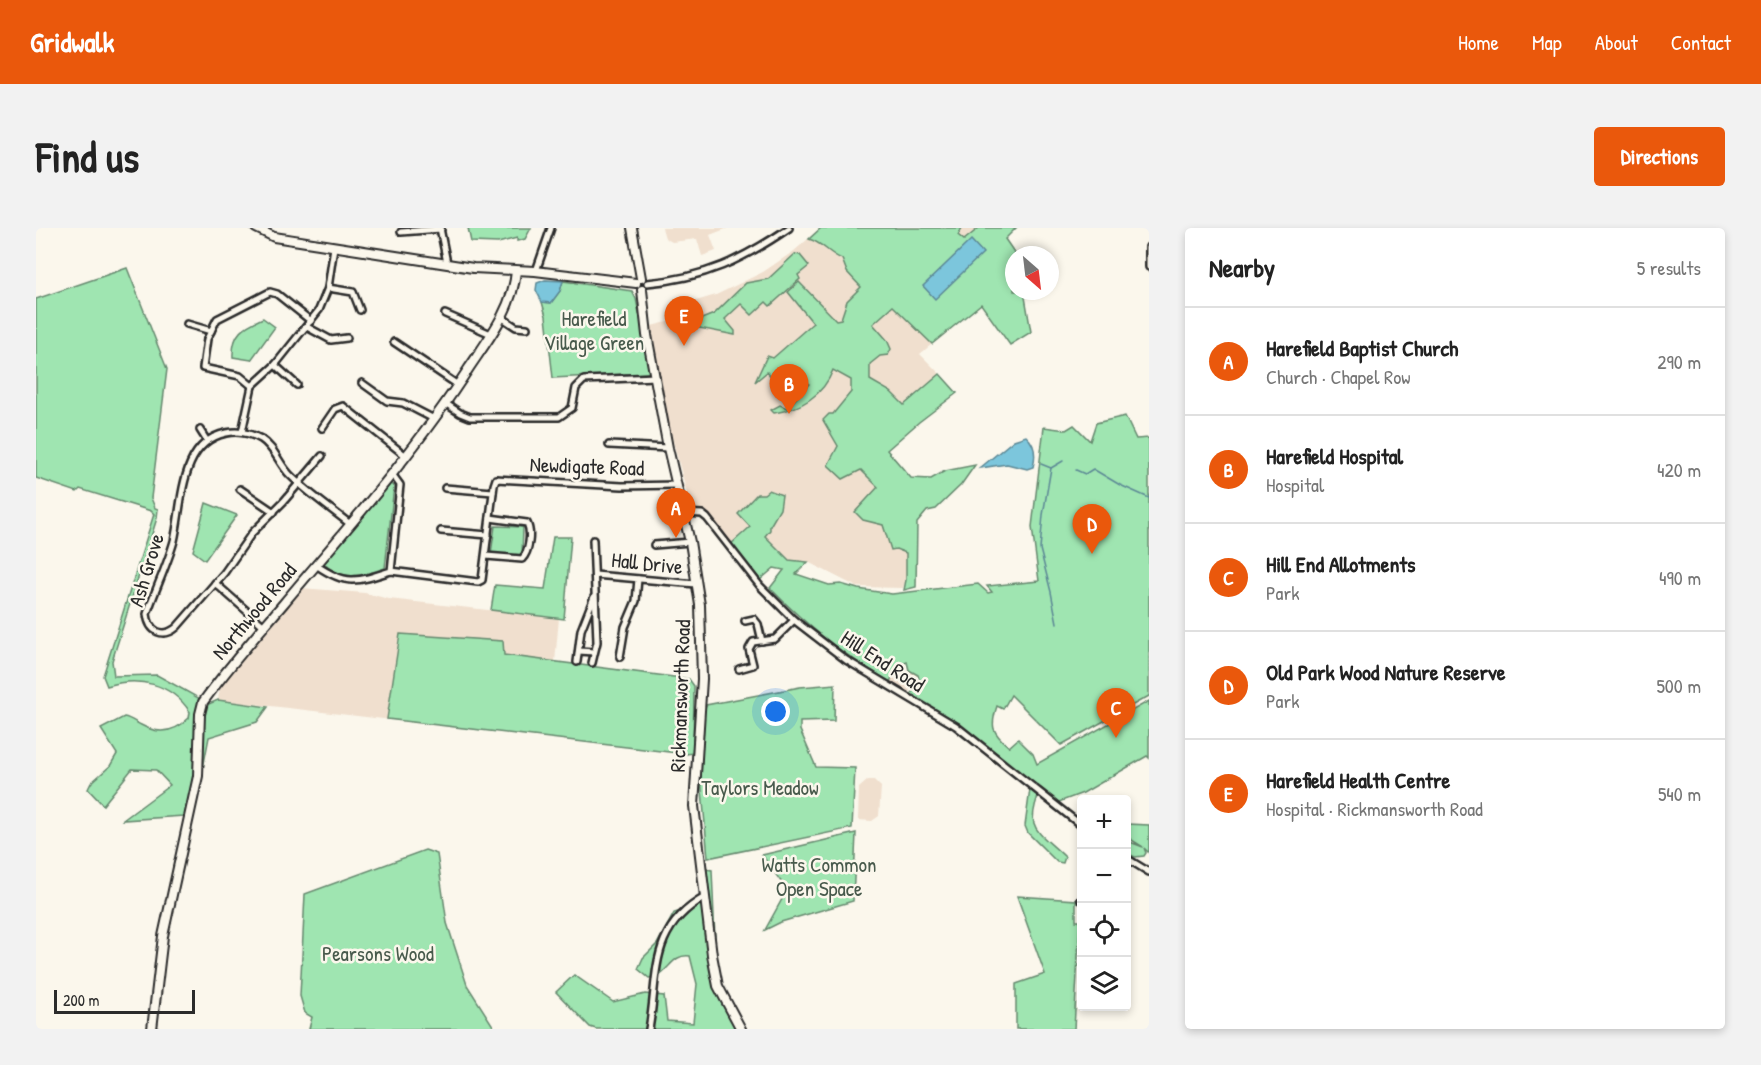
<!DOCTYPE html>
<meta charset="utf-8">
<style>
:root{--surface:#fff;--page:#f2f2f2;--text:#222;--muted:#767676;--line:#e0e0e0;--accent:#ea580c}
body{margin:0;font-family:"Patrick Hand",sans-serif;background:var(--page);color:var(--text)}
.controls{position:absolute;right:18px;bottom:18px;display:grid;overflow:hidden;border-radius:6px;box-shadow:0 3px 9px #0003}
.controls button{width:54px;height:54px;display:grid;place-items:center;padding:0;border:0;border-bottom:2px solid var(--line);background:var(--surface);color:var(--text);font:30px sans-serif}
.compass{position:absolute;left:969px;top:18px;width:54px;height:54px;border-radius:50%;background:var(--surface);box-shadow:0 3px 9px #0003;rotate:152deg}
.scale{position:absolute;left:18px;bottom:15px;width:141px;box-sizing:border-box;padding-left:6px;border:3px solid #2b2b2b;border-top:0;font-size:16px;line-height:21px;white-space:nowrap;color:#2b2b2b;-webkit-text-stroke:4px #fbf7ec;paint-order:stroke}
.you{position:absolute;left:740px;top:484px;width:21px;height:21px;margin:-15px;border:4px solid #fff;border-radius:50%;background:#1a73e8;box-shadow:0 0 0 9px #1a73e833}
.badge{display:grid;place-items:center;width:39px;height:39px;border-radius:50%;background:var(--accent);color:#fff;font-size:20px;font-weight:700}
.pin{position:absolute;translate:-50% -50px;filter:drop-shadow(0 2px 3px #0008)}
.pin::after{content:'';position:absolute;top:32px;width:21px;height:18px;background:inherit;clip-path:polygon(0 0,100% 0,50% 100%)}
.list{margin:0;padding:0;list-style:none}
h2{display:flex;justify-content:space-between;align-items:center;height:78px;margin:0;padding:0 24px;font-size:26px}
h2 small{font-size:20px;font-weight:400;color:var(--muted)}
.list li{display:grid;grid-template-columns:39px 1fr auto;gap:18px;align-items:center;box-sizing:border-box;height:108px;padding:0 24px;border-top:2px solid var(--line)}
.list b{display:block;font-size:22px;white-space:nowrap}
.list p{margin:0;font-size:20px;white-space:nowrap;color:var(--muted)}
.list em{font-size:20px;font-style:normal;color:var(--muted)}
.icon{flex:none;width:33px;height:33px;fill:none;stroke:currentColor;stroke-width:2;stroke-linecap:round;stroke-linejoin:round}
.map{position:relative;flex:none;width:1113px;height:801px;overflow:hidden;border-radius:6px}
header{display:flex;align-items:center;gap:36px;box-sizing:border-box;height:84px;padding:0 30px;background:var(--accent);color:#fff}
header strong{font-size:28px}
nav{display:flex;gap:33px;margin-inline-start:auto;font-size:21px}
.intro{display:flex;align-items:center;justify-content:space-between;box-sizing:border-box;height:144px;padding:0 36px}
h1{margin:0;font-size:42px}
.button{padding:15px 27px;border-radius:6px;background:var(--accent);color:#fff;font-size:21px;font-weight:700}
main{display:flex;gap:36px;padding:0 36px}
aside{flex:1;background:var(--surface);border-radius:6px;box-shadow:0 3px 9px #0003}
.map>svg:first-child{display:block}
.built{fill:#f0dfce}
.green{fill:#9fe5b1;stroke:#65886e;stroke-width:1.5}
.water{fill:#7cc6dc;stroke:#5c8895;stroke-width:1.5}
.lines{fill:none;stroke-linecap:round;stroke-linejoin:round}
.stream{stroke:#5c8895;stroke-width:1.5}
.street-casing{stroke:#2b2b2b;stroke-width:10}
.secondary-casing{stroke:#2b2b2b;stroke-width:12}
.street{stroke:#fbf7ec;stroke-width:5}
.secondary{stroke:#fbf7ec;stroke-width:8}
.labels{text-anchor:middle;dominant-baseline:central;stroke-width:5;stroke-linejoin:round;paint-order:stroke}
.park-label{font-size:21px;fill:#485a4c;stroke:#fbf7ec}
.street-label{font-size:21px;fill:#2b2b2b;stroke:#fbf7ec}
</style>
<header>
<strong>Gridwalk</strong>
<nav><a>Home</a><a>Map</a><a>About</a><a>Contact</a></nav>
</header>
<div class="intro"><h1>Find us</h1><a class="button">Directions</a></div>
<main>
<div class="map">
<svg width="1113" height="801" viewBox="0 0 1113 801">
<rect width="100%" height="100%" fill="#fbf7ec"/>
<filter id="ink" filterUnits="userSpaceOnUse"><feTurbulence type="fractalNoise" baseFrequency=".0167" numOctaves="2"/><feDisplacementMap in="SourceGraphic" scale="12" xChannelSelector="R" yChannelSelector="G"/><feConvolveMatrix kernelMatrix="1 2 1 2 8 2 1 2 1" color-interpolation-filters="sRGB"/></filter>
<g filter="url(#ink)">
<g class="built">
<path d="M626 0H692L674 7 680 23 666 28 661 11 636 14 629 10Z"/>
<path d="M785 0H943L860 80 896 116 884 126 904 146 868 177 851 222 842 260 827 292 847 297 855 322 859 321 870 325V352L867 360 821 359 772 334 753 332 717 297 695 316 668 284H656L622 157 611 99 640 92V79L680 67 727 44 758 23Z"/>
<path d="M265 360 329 365 353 371 523 390 519 434 653 451 658 458 657 525 650 526 182 472 184 459Z"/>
<path d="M863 437 882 447 873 464 854 454Z"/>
<path d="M832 552H838L845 559 843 588 836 593 822 592 823 560Z"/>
</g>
<g class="green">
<path d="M432 0H495L489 11 481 13V10L462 15 435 14Z"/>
<path d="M785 0H926L922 7 928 12 943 0H980L969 11 980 27H978V63H988L995 104 974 117 945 76 896 116 857 78 837 96 851 112 855 121 852 127 844 128 834 136V152L855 164 868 177 904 146 921 165 883 194 851 222 875 250 895 251 909 243 939 237 925 257 900 281 891 283 881 295 880 359 868 362 870 352V325L860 321 855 322 847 297 827 292 819 284 842 259 825 242 807 251 792 237 802 218 787 192 793 186H797L815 164V152L797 142C787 168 764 181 738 185L735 182 744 177 751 180 773 156 759 142 743 158 731 144 719 154 731 128 737 130 777 95 752 64 763 54 800 92 805 91 811 73 825 59 811 44 806 31C793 26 787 15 773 11Z"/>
<path d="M759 26 764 27 773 38 762 47 764 51 734 78 730 74 716 87 705 76 689 91 699 103V107L663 100V92L678 86 710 55 732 51Z"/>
<path d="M91 40 131 141 115 270 119 280 122 281 121 290 76 433 78 448 121 447 173 476 182 472 232 479 221 494 173 509 164 556 148 588 87 592 134 557 120 542 96 541 67 577 52 561 55 555 74 538 81 526 65 501 88 489C94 490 99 494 105 497 123 507 139 504 153 490L154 484C135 455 102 448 71 458L67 448 118 286 115 283 44 261 41 264 0 250V71Z"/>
<path d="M527 53 596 63 600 71 616 145 517 150 510 88 506 74 515 75 524 63Z"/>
<path d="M227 90 239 99 215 132 197 129C196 105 207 99 227 90Z"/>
<path d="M1089 188 1100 211 1113 210V468L1025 517 975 467 967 481 961 478C954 499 956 504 973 519L982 511 997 526 1001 536 1113 473V530L1111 528 1047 565 1023 574 1005 560C988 602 1000 601 1029 629L1027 635 1021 634 992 605 989 598 994 561 923 504 916 493 875 466 883 451 882 447 873 442 871 434 861 438 854 454C806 426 773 400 734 360L748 342 738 340 724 352 695 316 714 299 702 286 721 266H728L733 262 746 267 744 281 734 298V302L729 308 753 332 772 334 760 346 793 357 805 356 822 361 856 366 942 356 952 365 956 364 951 358 1003 353 996 299 1008 199 1030 202 1038 197 1054 213 1060 195Z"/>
<path d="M352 253 358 258 349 340C323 349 306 354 285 333Z"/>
<path d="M170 275 201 287 169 332 157 323Z"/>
<path d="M459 298 487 299 486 328 455 326Z"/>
<path d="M517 309H535L528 391 455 382 459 357 509 361Z"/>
<path d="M364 406 467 413 468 427 653 451 658 458 657 525 650 526 351 491Z"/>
<path d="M799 456 798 493 764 494V502L780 539 819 540 816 600 672 630 665 551 667 487 670 477 764 459Z"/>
<path d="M1091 596 1113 597V625L1108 620 1110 625 1108 628 1099 629 1091 625 1094 614 1107 619 1091 609Z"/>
<path d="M820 605 817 673 745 694 729 702 751 662 726 627Z"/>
<path d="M389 622 401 626 411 695 431 757 459 801H273L276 789 269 785 264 768 269 666Z"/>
<path d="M664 640 676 642 681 758 703 801H560L554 799 520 764 538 747 577 774 609 766 628 768 631 793 657 795 661 756 654 728C638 726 635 739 623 747 622 748 614 750 613 750L602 741 607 730 621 716 638 685 666 676Z"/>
<path d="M981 668 1040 672V693H1044L1038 801H980V756L1009 746Z"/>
</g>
<g class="water">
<path d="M935 12 947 25 899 71 887 58Z"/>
<path d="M509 52 527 53 524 63 515 75 506 74 500 62 501 55Z"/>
<path d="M990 208C999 216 1000 228 997 239L991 241 971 236 944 240 978 212Z"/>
</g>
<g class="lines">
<g class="stream">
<path d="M1005 236 1015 240 1027 233"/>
<path d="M1015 240 1007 287 1004 321 1015 364 1021 395"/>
<path d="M1040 242 1049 246 1057 241 1084 257 1113 270"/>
</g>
<g class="street-casing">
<g id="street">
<path d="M404 0 411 35"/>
<path d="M365 4 405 1"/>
<path d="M1113 19V39"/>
<path d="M500 43 515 0"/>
<path d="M611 55C669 50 706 32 753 0"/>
<path d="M292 60 317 64 324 82"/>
<path d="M409 86 455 106"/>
<path d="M465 89 480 99 491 100"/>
<path d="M151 96 175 103"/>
<path d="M271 99 295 112 311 110"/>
<path d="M358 114 422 157"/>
<path d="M239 137 261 157"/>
<path d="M326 155 351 173 367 175 398 191"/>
<path d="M216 158 204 148 167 140 171 111 181 91 234 64 241 66 275 93"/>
<path d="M409 175 424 185 434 189H523L536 180 540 160 548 152 620 149"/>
<path d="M286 200 299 181 307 178 370 228"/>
<path d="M164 202 171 213"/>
<path d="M206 204 216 158 239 137 283 82 292 60 298 19"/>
<path d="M573 217 632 220"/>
<path d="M286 228 248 273 216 305 188 345 141 399C127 411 113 404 111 386 119 362 131 338 138 313 147 275 143 215 190 205 203 202 214 205 225 211 239 220 243 236 254 247 272 265 294 280 314 296"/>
<path d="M409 260 457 264"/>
<path d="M204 261 238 284"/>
<path d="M648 285 666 286 671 290 724 358 758 392 810 432 920 498 1046 598"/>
<path d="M405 303 452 307"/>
<path d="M618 317 654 314"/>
<path d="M450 328 486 331C493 324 496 305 491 295L454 290"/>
<path d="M280 337C310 358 321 354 355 343L364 257 356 246"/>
<path d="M355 343 442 354 446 352 458 257 460 251 586 258 641 257"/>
<path d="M559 347 660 356"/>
<path d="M179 355 228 398"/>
<path d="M709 393 718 391 722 396 726 413"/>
<path d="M543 423 558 424"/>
<path d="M584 429 589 399 600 373 602 351"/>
<path d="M541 434 545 402 558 369"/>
<path d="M556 435 561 414 557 312"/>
<path d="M703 441 717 437 713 421 717 414 739 411 758 392"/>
<path d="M1090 630 1113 644"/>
<path d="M1045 672H1046"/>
<path d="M613 801C623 747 612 701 669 669"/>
</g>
</g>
<g class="secondary-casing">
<g id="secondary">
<path d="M220 0 238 9 437 40 499 43 600 55"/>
<path d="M596 0 605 50"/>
<path d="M606 62 611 107 632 220 654 314 664 377 666 451 658 578 676 727 682 758 705 801"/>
<path d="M116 801 127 708 162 548 164 486 167 474C192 439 220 408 248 375 312 299 379 224 433 140 453 110 477 80 480 43"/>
</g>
</g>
<use href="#street" class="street"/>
<use href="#secondary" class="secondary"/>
</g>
</g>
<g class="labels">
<g class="park-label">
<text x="558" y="90">Harefield<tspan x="558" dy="24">Village Green</tspan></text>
<text x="724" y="559">Taylors Meadow</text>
<text x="783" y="636">Watts Common<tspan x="783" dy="24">Open Space</tspan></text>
<text x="342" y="725">Pearsons Wood</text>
</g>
<g class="street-label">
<text transform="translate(551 238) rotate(2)">Newdigate Road</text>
<text transform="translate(611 335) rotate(6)">Hall Drive</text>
<text transform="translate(110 342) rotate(-73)">Ash Grove</text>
<text transform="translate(218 383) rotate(-50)">Northwood Road</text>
<text transform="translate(847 433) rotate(33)">Hill End Road</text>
<text transform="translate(644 468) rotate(-88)">Rickmansworth Road</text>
</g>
</g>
</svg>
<div class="controls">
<button>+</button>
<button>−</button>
<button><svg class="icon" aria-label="locate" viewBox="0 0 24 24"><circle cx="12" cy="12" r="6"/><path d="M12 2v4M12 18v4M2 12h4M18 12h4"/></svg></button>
<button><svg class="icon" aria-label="layers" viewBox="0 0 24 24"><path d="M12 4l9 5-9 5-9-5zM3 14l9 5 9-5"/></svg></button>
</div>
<svg class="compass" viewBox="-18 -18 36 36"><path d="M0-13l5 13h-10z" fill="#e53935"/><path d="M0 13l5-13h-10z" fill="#767676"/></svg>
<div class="scale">200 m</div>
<div class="you"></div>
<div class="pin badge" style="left:640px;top:310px">A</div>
<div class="pin badge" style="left:753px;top:186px">B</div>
<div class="pin badge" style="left:1080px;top:510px">C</div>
<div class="pin badge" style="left:1056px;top:326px">D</div>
<div class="pin badge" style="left:648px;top:118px">E</div>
</div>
<aside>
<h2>Nearby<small>5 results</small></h2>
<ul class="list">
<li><span class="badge">A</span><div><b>Harefield Baptist Church</b><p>Church · Chapel Row</p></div><em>290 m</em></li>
<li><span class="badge">B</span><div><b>Harefield Hospital</b><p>Hospital</p></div><em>420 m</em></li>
<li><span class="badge">C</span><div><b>Hill End Allotments</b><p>Park</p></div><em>490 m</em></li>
<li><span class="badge">D</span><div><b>Old Park Wood Nature Reserve</b><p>Park</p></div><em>500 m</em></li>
<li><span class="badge">E</span><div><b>Harefield Health Centre</b><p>Hospital · Rickmansworth Road</p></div><em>540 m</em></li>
</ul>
</aside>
</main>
